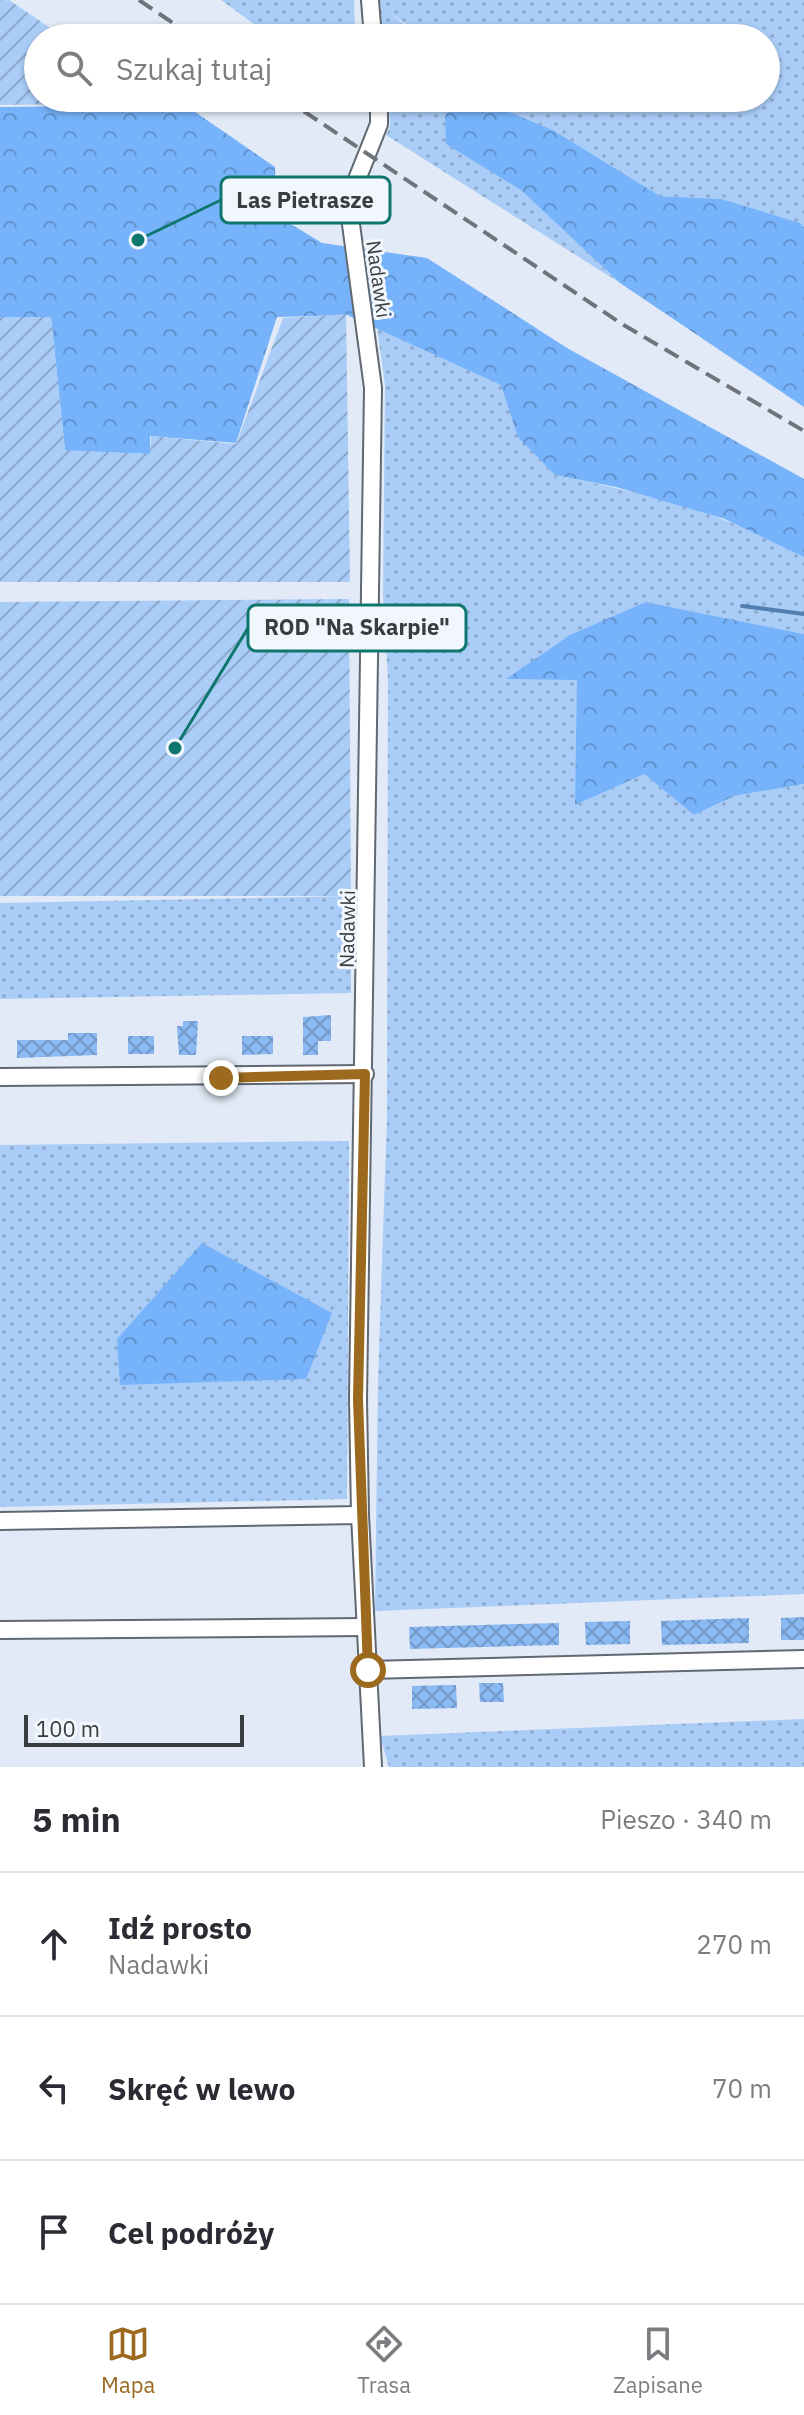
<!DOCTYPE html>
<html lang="pl">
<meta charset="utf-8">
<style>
:root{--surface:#fff;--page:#f2f2f3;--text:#2b2b33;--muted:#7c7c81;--line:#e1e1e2;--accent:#9b6a1e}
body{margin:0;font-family:"IBM Plex Sans",sans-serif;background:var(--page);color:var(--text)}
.scale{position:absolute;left:24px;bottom:20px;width:220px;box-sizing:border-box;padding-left:8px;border:4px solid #393d41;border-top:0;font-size:22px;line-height:28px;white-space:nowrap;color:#393d41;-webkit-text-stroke:6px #f2f7fe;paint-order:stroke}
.stop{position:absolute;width:24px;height:24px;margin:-18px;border:6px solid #9b6a1e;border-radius:50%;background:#fff}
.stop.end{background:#9b6a1e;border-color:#fff;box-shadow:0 2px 8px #0008}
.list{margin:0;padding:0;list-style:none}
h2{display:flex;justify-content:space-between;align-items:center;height:104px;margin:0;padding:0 32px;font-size:34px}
h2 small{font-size:26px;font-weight:400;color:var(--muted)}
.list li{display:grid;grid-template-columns:52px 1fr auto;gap:24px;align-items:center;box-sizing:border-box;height:144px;padding:0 32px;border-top:2px solid var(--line)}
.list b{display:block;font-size:30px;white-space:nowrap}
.list p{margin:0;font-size:26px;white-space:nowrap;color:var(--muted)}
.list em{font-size:26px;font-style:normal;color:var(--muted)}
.icon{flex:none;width:44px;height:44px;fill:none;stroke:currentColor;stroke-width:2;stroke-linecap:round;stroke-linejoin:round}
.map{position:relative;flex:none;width:804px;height:1767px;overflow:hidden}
.search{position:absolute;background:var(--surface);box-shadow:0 2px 6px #0004;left:24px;right:24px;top:24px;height:88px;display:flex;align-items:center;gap:20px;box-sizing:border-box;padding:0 28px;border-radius:44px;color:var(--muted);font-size:30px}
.sheet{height:536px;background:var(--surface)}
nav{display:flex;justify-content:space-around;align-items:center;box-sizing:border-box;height:112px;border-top:2px solid var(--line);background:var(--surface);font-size:22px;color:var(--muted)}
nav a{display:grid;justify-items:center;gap:4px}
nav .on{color:var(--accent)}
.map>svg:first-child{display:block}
.grass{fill:url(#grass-dots)}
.forest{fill:url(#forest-crowns)}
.garden{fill:url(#garden-furrows)}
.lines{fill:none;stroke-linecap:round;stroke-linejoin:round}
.stream{stroke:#527eb0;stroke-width:4}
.building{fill:url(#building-cross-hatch)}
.minor-casing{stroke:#606872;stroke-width:20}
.minor{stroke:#fff;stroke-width:16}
.rail{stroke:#6f747b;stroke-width:4;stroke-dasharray:16 8;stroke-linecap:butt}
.route{stroke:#9b6a1e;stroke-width:10}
.labels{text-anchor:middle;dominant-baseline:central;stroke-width:6;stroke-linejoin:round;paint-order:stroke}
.street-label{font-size:20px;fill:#393d41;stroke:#f2f7fe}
.leader{fill:none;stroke:#0f766e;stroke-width:3}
.callout-dot{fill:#0f766e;stroke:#f2f7fe;stroke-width:3}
.callout{fill:#f2f7fe;stroke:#0f766e;stroke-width:3}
.callout-label{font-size:22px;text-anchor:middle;font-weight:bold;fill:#393d41}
</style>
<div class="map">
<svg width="804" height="1767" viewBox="0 0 804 1767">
<defs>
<pattern id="grass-dots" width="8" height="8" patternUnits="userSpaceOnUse" patternTransform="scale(2)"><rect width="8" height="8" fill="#aacdf8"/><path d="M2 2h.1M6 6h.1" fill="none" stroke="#8ba8ca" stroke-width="1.8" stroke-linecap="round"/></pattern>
<pattern id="forest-crowns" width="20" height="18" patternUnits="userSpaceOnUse" patternTransform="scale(2)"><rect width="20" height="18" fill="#76b3fb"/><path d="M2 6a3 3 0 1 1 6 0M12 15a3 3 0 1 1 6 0" fill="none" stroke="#6293cd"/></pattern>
<pattern id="garden-furrows" width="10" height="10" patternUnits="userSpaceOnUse" patternTransform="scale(2)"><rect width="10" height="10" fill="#aacdf8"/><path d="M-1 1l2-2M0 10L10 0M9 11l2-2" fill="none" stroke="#8ba8ca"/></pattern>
<pattern id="building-cross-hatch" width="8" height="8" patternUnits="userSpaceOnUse" patternTransform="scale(2)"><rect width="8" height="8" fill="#89baf4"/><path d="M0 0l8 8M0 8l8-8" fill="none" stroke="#7198c7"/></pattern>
</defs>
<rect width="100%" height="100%" fill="#e1eaf6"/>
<g class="grass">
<path d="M221 0H354L355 38H273Z"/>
<path d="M380 0H804V228L721 199 660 196 553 130 502 109 462 105 451 108 445 116 447 144C471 159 497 173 521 190 558 217 586 253 620 283L386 135 390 127 389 98H766V38H427L385 10 423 38H383Z"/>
<path d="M377 327 502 385 555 475C640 492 728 513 804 557V634L646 602 507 679H577L644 774 694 815 734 796 804 784V1594L375 1611 378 1380 387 1117 388 679 383 596 385 385Z"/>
<path d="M351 896V993L0 999V903Z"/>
<path d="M349 1141 347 1499 0 1507V1145Z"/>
<path d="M804 1719V1767H389L380 1736Z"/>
</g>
<g class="forest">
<path d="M185 105 275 167 276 215 322 243 427 258 567 348 804 479V557L725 519 616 487 555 475 518 437 501 385 347 315 277 317 236 443 150 436V454L65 451 51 317H0V107Z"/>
<path d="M462 105 502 109 553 130 660 196 721 199 800 223 804 228V407L620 283 521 190 446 144 445 116 451 107Z"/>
<path d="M646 602 804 634V784L734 796 694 815 644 774 575 805 577 680 506 679 570 635Z"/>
<path d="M202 1243 332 1313 306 1379 120 1385 117 1339Z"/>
</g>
<g class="garden">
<path d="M0 0H9L65 38H38V98H136L140 103 0 105Z"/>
<path d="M346 314 350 582H0V317H51L65 450 150 454 151 436 236 444 283 318Z"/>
<path d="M349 599 351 896H0V602Z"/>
</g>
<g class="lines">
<path class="stream" d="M742 606 804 614"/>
</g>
<g class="building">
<path d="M331 1015V1041H318V1055H303V1017Z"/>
<path d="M183 1021H198L196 1055H179L177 1026H183Z"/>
<path d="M68 1033H97V1055L17 1058V1040H68Z"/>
<rect x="128" y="1036" width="26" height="18"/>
<path d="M242 1036H273V1054L242 1055Z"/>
<path d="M804 1617V1640H781V1618Z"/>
<path d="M749 1618V1643L662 1645 661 1621Z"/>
<path d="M630 1621V1644L586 1645 585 1622Z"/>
<path d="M559 1623V1645L410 1649 409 1627Z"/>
<path d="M479 1683H503L504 1702H480Z"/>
<path d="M456 1685 457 1708 412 1709V1686Z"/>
</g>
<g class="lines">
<g class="minor-casing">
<g id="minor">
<path d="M370 0 373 38"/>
<path d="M0 1077 365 1074"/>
<path d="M0 1521 360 1515"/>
<path d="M0 1630 365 1627"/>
<path d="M368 1670 804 1659"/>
<path d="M373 1767 360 1515 358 1399 373 388 348 202 379 124V98"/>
</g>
</g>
<use href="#minor" class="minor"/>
<g class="rail">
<path d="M139 0 195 38"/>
<path d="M284 98 622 324 804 431"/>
</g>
</g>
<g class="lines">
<path class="route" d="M221 1078 365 1074 358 1399 368 1670"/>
</g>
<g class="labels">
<g class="street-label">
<text transform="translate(379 279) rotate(82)">Nadawki</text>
<text transform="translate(347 929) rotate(-89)">Nadawki</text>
</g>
</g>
<path class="leader" d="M138 240L221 200M175 748L248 628"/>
<g class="callout-dot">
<circle cx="138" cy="240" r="8"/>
<circle cx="175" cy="748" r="8"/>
</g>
<g class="callout">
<rect x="221" y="177" width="169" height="46" rx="8"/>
<rect x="248" y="605" width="218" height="46" rx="8"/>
</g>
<g class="callout-label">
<text x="305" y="208">Las Pietrasze</text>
<text x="357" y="635">ROD "Na Skarpie"</text>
</g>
</svg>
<div class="scale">100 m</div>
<div class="stop" style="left:368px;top:1670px"></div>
<div class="stop end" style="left:221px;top:1078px"></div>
<div class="search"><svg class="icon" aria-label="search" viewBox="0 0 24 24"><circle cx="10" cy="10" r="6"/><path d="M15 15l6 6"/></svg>Szukaj tutaj</div>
</div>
<section class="sheet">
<h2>5 min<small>Pieszo · 340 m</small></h2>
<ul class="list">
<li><svg class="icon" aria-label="ahead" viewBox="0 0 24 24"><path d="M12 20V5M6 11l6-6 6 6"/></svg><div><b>Idź prosto</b><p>Nadawki</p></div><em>270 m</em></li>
<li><svg class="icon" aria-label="left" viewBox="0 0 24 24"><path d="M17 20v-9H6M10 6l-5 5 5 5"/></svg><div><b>Skręć w lewo</b></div><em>70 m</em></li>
<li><svg class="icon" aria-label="arrive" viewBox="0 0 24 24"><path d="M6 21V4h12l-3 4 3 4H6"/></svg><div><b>Cel podróży</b></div></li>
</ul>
</section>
<nav>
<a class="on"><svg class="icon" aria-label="map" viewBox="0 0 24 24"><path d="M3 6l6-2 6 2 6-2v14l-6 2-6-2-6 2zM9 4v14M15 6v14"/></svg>Mapa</a>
<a><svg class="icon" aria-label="directions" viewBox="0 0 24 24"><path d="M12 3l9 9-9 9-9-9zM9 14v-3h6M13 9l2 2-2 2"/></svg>Trasa</a>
<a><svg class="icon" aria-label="saved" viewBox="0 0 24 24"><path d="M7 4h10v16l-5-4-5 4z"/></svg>Zapisane</a>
</nav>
